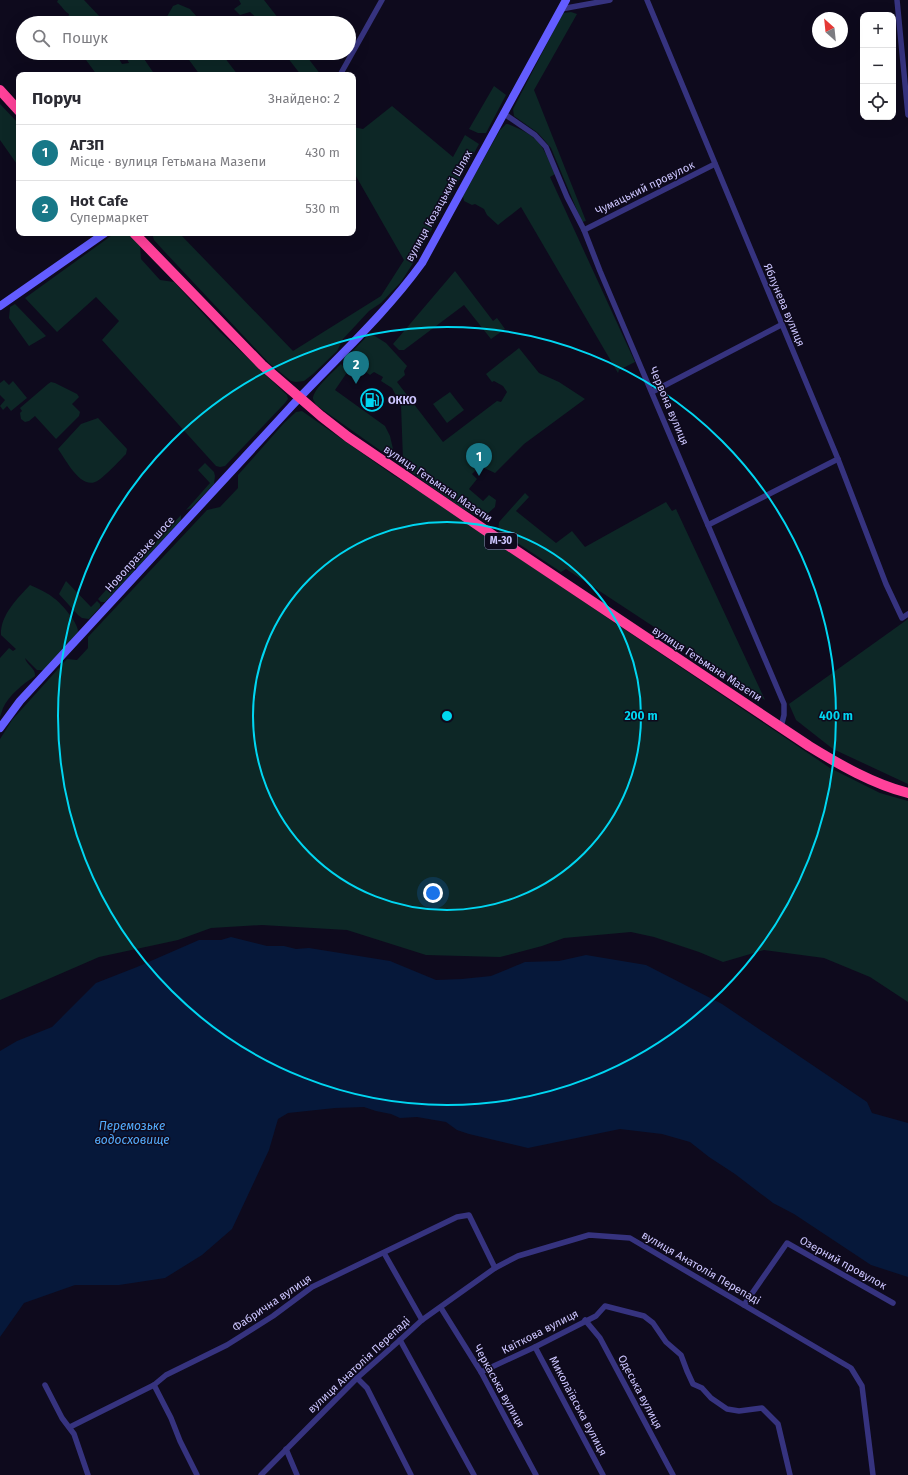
<!DOCTYPE html>
<html lang="uk">
<meta charset="utf-8">
<style>
:root{--surface:#fff;--page:#f7f7f7;--text:#2b2b33;--muted:#7c7c81;--line:#e1e1e2;--accent:#187888}
body{margin:0;font-family:"Fira Sans",sans-serif;background:var(--page);color:var(--text)}
.controls{position:absolute;right:12px;top:12px;display:grid;overflow:hidden;border-radius:8px;box-shadow:0 4px 16px #0002}
.controls button{width:36px;height:36px;display:grid;place-items:center;padding:0;border:0;border-bottom:1px solid var(--line);background:var(--surface);color:var(--text);font:20px sans-serif}
.compass{position:absolute;left:812px;top:12px;width:36px;height:36px;border-radius:50%;background:var(--surface);box-shadow:0 4px 16px #0002;rotate:333deg}
.you{position:absolute;left:433px;top:893px;width:14px;height:14px;margin:-10px;border:3px solid #fff;border-radius:50%;background:#1a73e8;box-shadow:0 0 0 6px #1a73e833}
.badge{display:grid;place-items:center;width:26px;height:26px;border-radius:50%;background:var(--accent);color:#fff;font-size:13px;font-weight:700}
.pin{position:absolute;translate:-50% -33px;filter:drop-shadow(0 1px 2px #0008)}
.pin::after{content:'';position:absolute;top:21px;width:14px;height:12px;background:inherit;clip-path:polygon(0 0,100% 0,50% 100%)}
.list{margin:0;padding:0;list-style:none}
h2{display:flex;justify-content:space-between;align-items:center;height:52px;margin:0;padding:0 16px;font-size:17px}
h2 small{font-size:13px;font-weight:400;color:var(--muted)}
.list li{display:grid;grid-template-columns:26px 1fr auto;gap:12px;align-items:center;box-sizing:border-box;height:56px;padding:0 16px;border-top:1px solid var(--line)}
.list b{display:block;font-size:15px;white-space:nowrap}
.list p{margin:0;font-size:13px;white-space:nowrap;color:var(--muted)}
.list em{font-size:13px;font-style:normal;color:var(--muted)}
.icon{flex:none;width:22px;height:22px;fill:none;stroke:currentColor;stroke-width:2;stroke-linecap:round;stroke-linejoin:round}
.map{position:relative;flex:none;width:908px;height:1475px;overflow:hidden}
.search{position:absolute;background:var(--surface);box-shadow:0 4px 16px #0002;left:16px;top:16px;width:340px;height:44px;display:flex;align-items:center;gap:10px;box-sizing:border-box;padding:0 14px;border-radius:22px;color:var(--muted);font-size:15px}
.panel{position:absolute;background:var(--surface);box-shadow:0 4px 16px #0002;left:16px;top:72px;width:340px;height:164px;border-radius:8px}
.map>svg:first-child{display:block}
.green{fill:#0d2726}
.water{fill:#06183a}
.lines{fill:none;stroke-linecap:round;stroke-linejoin:round}
.street{stroke:#36337f;stroke-width:5.5}
.secondary{stroke:#635dff;stroke-width:8}
.highway{stroke:#ff419a;stroke-width:10}
.ring{fill:none;stroke:#00d6f1;stroke-width:2}
.labels{text-anchor:middle;dominant-baseline:central;stroke-width:3;stroke-linejoin:round;paint-order:stroke}
.shield{fill:#0e0a1d;stroke:#948ebb;stroke-width:1}
.shield-label{font-size:10px;font-weight:bold;fill:#cdc6ff}
.street-label{font-size:11px;fill:#cdc6ff;stroke:#0e0a1d}
.poi-label{font-size:11px;font-weight:bold;fill:#cdc6ff;stroke:#0e0a1d;text-anchor:start}
.water-label{font-size:12px;font-style:italic;fill:#54aeff;stroke:#0e0a1d}
.centre{fill:#00d6f1;stroke:#0e0a1d;stroke-width:2}
.ring-label{font-size:12px;text-anchor:middle;font-weight:bold;fill:#00d6f1;stroke:#0e0a1d;stroke-width:3;stroke-linejoin:round;paint-order:stroke}
</style>
<div class="map">
<svg width="908" height="1475" viewBox="0 0 908 1475">
<rect width="100%" height="100%" fill="#0e0a1d"/>
<g class="green">
<path d="M58 0H84L100 17 99 23H67L69 14C64 11 62 6 57 2Z"/>
<path d="M239 0H264L282 23H262L250 12 240 15 234 9 241 4Z"/>
<path d="M178 4 190 9 197 17 196 23H165V20L173 6Z"/>
<path d="M571 12 577 14 534 90 586 221 582 222 551 148 538 133 514 116 513 109 563 13Z"/>
<path d="M81 53H123L119 59 122 64 129 63 124 53H140L155 75H97Z"/>
<path d="M184 53H221L238 75H200Z"/>
<path d="M284 53H304L321 75H301Z"/>
<path d="M494 86 506 95 486 133H478L469 129Z"/>
<path d="M0 104 19 124V167L0 140Z"/>
<path d="M392 106 453 157 465 135 479 144 415 260 401 282 381 303 369 311 343 339 337 351 313 374 304 381 296 382 291 381 269 363 163 250 154 240 152 233H183L181 235 293 351 381 296 404 260 353 171V127L363 129Z"/>
<path d="M506 124H508C541 137 542 145 555 174L550 177 635 362 619 370 618 373 521 207 498 225 487 215 484 209 475 204 472 205 464 201 463 196 500 130Z"/>
<path d="M115 233H127L132 236 140 245 141 259 160 280 174 282 220 332 287 395 288 399 285 403 225 466 220 467 216 466 102 340 119 321 96 297 57 332 25 298Z"/>
<path d="M455 271 493 321 497 318 505 329 491 339 464 305 404 350H399L393 344Z"/>
<path d="M15 304 46 336 29 346 9 318 10 307Z"/>
<path d="M370 333 386 343 407 366 404 371 405 375 397 382 443 442 497 401 501 402 507 392 503 386 494 381 492 382 486 374 519 348 539 373 559 382 585 399 524 444 495 473 480 466 472 474 477 479 469 489 483 501 489 495 496 500 495 507 485 516H477L460 507 408 470 403 460 401 405 392 388 381 381 383 377 374 372 370 375C362 369 354 364 349 355Z"/>
<path d="M341 364 348 371 335 390 385 426 390 436 393 449 390 452 381 451 316 405C315 403 314 401 313 399 312 390 335 370 341 364Z"/>
<path d="M4 380 9 385 13 381 27 398 11 411 7 406 3 410 0 406 5 400 0 395V383Z"/>
<path d="M51 382 55 383 77 394 79 397 72 404 80 412 79 416 56 439 35 416 29 421 25 422 21 419 20 413 22 411 20 408 48 384Z"/>
<path d="M450 392 464 410 447 423 433 404Z"/>
<path d="M302 411 393 475 424 494 830 768 880 793 908 801V1002L870 977 824 958 764 950 723 962 699 952 654 937 631 932 564 938 542 946 500 957 426 955 347 930 262 925 211 928 178 940 99 957 0 1000V739L12 720 67 659 77 660 88 648V637L207 510 220 507 238 488V475L284 423 296 412Z"/>
<path d="M98 418 127 449 126 454C120 460 102 480 95 482 80 488 66 460 58 449L81 424Z"/>
<path d="M205 463 214 472 215 476 214 484 191 508 186 510 210 483 198 470Z"/>
<path d="M525 493 529 497 516 511 556 543 572 531 585 547 666 502 672 511 676 509 765 700 566 569 561 572 498 530 499 522Z"/>
<path d="M181 515V520L105 602H101L98 599 137 555 141 558Z"/>
<path d="M66 581 91 607 97 601 100 604V607L89 619 82 618 78 615 59 594Z"/>
<path d="M30 585C39 589 48 593 55 599 62 604 79 624 78 632L44 670H37L25 658C27 666 36 668 35 676 23 684 9 695 3 708 2 711 1 714 0 717V658L9 648 13 651 16 649 1 635C0 615 18 598 30 585Z"/>
<path d="M908 619V784L833 749 796 720 789 704Z"/>
</g>
<path class="water" d="M231 937 267 946H284L296 949 309 948 390 961 436 980 462 979 491 976 525 962 559 961 586 955 646 965 722 1004 867 1102 872 1113 908 1123V1277L871 1265 794 1214 773 1203 735 1174 709 1157 690 1142 662 1134 620 1129 528 1148 469 1134 457 1130 446 1122 417 1117 400 1118 391 1114 376 1111 364 1107 335 1108 288 1113 278 1119 269 1150 232 1229 202 1255 165 1278 119 1285H75L24 1303 0 1337V1051L17 1041 52 1027 96 983 137 967 199 940H221Z"/>
<g class="lines">
<g class="street">
<path d="M647 0 838 459 886 584 902 618 908 614"/>
<path d="M897 0 908 115"/>
<path d="M561 9 610 0"/>
<path d="M340 75 382 0"/>
<path d="M503 113 535 135 546 147 567 197 584 230 600 271 784 704V715L781 727"/>
<path d="M584 230 715 164"/>
<path d="M652 392 781 325"/>
<path d="M708 525 838 459"/>
<path d="M384 1253 422 1320"/>
<path d="M744 1305 787 1243 893 1303"/>
<path d="M441 1308 481 1372 536 1475"/>
<path d="M585 1320 600 1338 673 1475"/>
<path d="M400 1340 474 1475"/>
<path d="M535 1347 603 1475"/>
<path d="M481 1372 535 1347 596 1316 605 1306 644 1316 653 1323 666 1342 681 1355 687 1371 693 1384 702 1388 711 1398 727 1409 739 1411 762 1408 778 1424 790 1475"/>
<path d="M357 1378 367 1388 411 1475"/>
<path d="M45 1385 62 1418 74 1434 88 1475"/>
<path d="M154 1385 171 1418 180 1441 197 1475"/>
<path d="M70 1427 154 1385 166 1375 227 1345 273 1316 312 1287 457 1217 469 1215 495 1268"/>
<path d="M286 1449 297 1475"/>
<path d="M261 1475 357 1378 400 1340 422 1320 495 1268 518 1256 589 1235 630 1238 851 1368 862 1386 873 1475"/>
</g>
<g class="secondary">
<path d="M0 306 105 233"/>
<path d="M0 728 20 701C109 604 199 507 288 410 333 361 383 317 422 263L566 0"/>
</g>
<g class="highway">
<path d="M0 90 19 111"/>
<path d="M134 233 262 365 321 416 348 437 482 528 809 746C840 765 873 784 908 793"/>
</g>
</g>
<g class="ring">
<circle cx="447" cy="716" r="194"/>
<circle cx="447" cy="716" r="389"/>
</g>
<defs>
<g id="fuel-ring" transform="scale(1.15)"><circle r="9.5" fill="#0e0a1d" stroke="#00d6f1" stroke-width="1.5"/><path d="M-5.5-6h7V0h2V4h1.3V-2.5L3-4.5l.8-.8L6-3V5H2.5V1h-1V6h-7ZM-4.2-4.7v3.2H.2V-4.7Z" fill="#00d6f1"/></g>
</defs>
<g fill-rule="evenodd">
<use href="#fuel-ring" x="372" y="400"/>
</g>
<g class="labels">
<rect class="shield" x="485" y="533" width="32" height="16" rx="3"/>
<g class="shield-label">
<text x="501" y="541">М-30</text>
</g>
<g class="street-label">
<text transform="translate(645 188) rotate(-26)">Чумацький провулок</text>
<text transform="translate(439 206) rotate(-61)">вулиця Козацький Шлях</text>
<text transform="translate(784 305) rotate(67)">Яблунева вулиця</text>
<text transform="translate(669 406) rotate(67)">Червона вулиця</text>
<text transform="translate(438 484) rotate(34)">вулиця Гетьмана Мазепи</text>
<text transform="translate(140 554) rotate(-48)">Новопразьке шосе</text>
<text transform="translate(707 664) rotate(33)">вулиця Гетьмана Мазепи</text>
<text transform="translate(843 1263) rotate(29)">Озерний провулок</text>
<text transform="translate(701 1268) rotate(30)">вулиця Анатолія Перепаді</text>
<text transform="translate(272 1303) rotate(-34)">Фабрична вулиця</text>
<text transform="translate(540 1332) rotate(-27)">Квіткова вулиця</text>
<text transform="translate(359 1365) rotate(-43)">вулиця Анатолія Перепаді</text>
<text transform="translate(499 1386) rotate(61)">Черкаська вулиця</text>
<text transform="translate(640 1392) rotate(62)">Одеська вулиця</text>
<text transform="translate(578 1406) rotate(62)">Миколаївська вулиця</text>
</g>
<g class="poi-label">
<text x="388" y="400">ОККО</text>
</g>
<g class="water-label">
<text x="132" y="1126">Перемозьке<tspan x="132" dy="14">водосховище</tspan></text>
</g>
</g>
<circle cx="447" cy="716" r="6" class="centre"/>
<g class="ring-label">
<text x="641" y="720">200 m</text>
<text x="836" y="720">400 m</text>
</g>
</svg>
<div class="controls">
<button>+</button>
<button>−</button>
<button><svg class="icon" aria-label="locate" viewBox="0 0 24 24"><circle cx="12" cy="12" r="6"/><path d="M12 2v4M12 18v4M2 12h4M18 12h4"/></svg></button>
</div>
<svg class="compass" viewBox="-18 -18 36 36"><path d="M0-13l5 13h-10z" fill="#e53935"/><path d="M0 13l5-13h-10z" fill="#7c7c81"/></svg>
<div class="you"></div>
<div class="pin badge" style="left:479px;top:476px">1</div>
<div class="pin badge" style="left:356px;top:384px">2</div>
<div class="search"><svg class="icon" aria-label="search" viewBox="0 0 24 24"><circle cx="10" cy="10" r="6"/><path d="M15 15l6 6"/></svg>Пошук</div>
<section class="panel">
<h2>Поруч<small>Знайдено: 2</small></h2>
<ul class="list">
<li><span class="badge">1</span><div><b>АГЗП</b><p>Місце · вулиця Гетьмана Мазепи</p></div><em>430 m</em></li>
<li><span class="badge">2</span><div><b>Hot Cafe</b><p>Супермаркет</p></div><em>530 m</em></li>
</ul>
</section>
</div>
